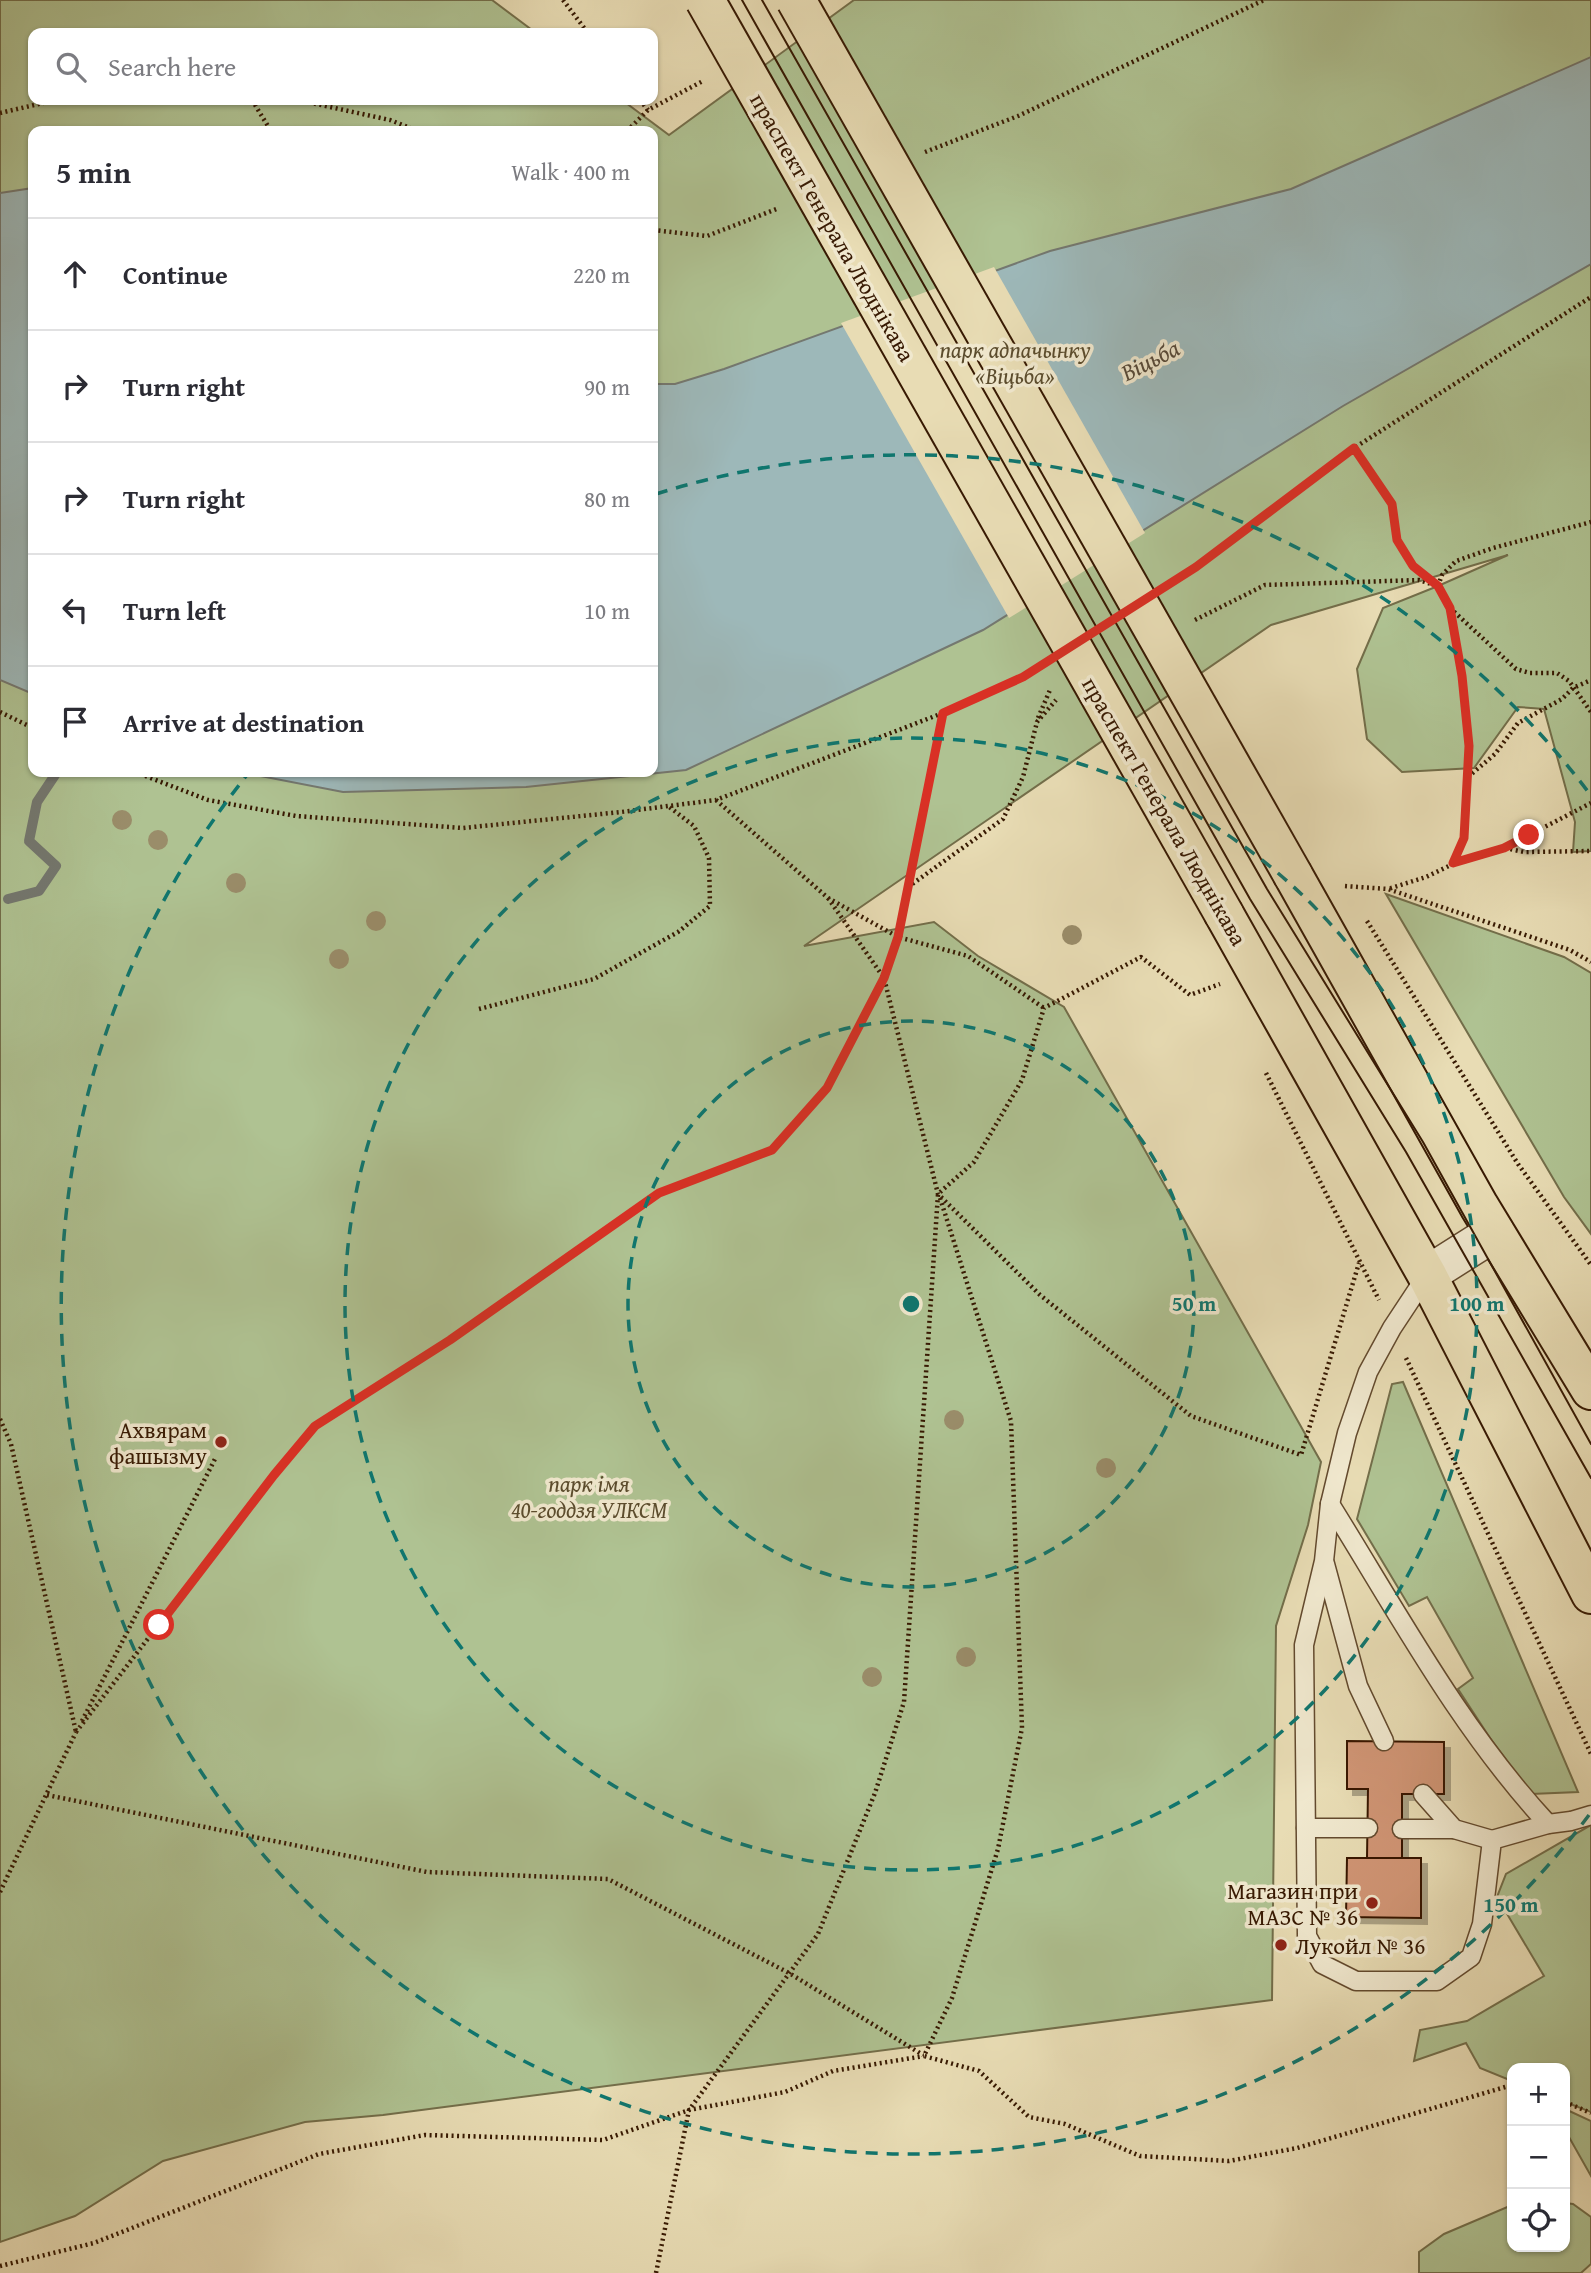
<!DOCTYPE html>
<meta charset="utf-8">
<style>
:root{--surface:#fff;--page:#f2f2f3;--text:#2b2b33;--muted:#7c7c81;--line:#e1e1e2}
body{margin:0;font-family:"Gentium Book Plus",serif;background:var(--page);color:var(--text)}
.controls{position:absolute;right:21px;bottom:21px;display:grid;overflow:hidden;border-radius:14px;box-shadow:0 2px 5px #0004}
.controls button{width:63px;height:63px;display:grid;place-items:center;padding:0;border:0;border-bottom:2px solid var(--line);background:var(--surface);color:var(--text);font:35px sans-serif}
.stop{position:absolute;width:21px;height:21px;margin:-16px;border:5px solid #d93025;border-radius:50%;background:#fff}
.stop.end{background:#d93025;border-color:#fff;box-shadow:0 2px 7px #0008}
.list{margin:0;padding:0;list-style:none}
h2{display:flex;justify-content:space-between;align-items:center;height:91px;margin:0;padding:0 28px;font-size:30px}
h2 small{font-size:23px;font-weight:400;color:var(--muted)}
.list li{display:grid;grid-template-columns:46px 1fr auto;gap:21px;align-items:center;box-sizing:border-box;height:112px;padding:0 28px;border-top:2px solid var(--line)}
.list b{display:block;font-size:26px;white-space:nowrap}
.list em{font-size:23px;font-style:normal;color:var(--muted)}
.icon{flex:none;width:38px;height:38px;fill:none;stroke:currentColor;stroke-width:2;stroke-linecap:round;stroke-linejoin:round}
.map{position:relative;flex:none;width:1591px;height:2273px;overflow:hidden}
.search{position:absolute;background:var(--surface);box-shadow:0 2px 5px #0004;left:28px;top:28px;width:630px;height:77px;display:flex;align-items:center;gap:18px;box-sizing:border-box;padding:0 24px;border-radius:14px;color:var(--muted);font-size:26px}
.panel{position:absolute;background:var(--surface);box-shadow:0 2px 5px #0004;left:28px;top:126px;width:630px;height:651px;border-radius:14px}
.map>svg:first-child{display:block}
.green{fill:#afc292;stroke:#736e4a;stroke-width:2;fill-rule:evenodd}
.water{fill:#9db8b9;stroke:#747870;stroke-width:2}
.pier{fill:#e8dcb4}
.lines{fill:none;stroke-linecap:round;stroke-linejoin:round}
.stream{stroke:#747870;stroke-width:10}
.building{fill:#d09575;stroke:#371902;stroke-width:2;filter:url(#shadow)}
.service-casing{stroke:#634a2e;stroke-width:21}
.minor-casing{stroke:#634a2e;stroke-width:40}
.primary-casing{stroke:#371902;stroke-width:42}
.path{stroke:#371902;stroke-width:4.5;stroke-dasharray:2 3.5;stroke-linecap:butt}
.service{stroke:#f0e8ce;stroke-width:18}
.minor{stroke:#f0e8ce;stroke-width:37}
.primary{stroke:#e8dcb4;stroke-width:38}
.tram{stroke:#371902;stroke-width:2}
.primary-bridge-casing{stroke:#371902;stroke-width:42;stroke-linecap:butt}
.primary-bridge{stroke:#e8dcb4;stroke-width:38}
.tree{fill:#9a8d6a}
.route{stroke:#d93025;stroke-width:9}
.ring{fill:none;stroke:#0f766e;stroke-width:3.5;stroke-dasharray:12 9}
.poi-dot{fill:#8f2418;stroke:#f0e8ce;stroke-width:2.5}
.labels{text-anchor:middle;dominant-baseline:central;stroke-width:7;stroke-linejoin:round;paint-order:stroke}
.street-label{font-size:23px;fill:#371902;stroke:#f0e8ce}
.park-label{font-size:23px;font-style:italic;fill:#5b4c2d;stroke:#f0e8ce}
.poi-label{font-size:23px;fill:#371902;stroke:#f0e8ce;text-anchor:end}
.water-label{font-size:24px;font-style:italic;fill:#564939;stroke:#f0e8ce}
.centre{fill:#0f766e;stroke:#f0e8ce;stroke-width:3.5}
.ring-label{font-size:21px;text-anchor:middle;font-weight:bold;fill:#0f766e;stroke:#f0e8ce;stroke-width:7;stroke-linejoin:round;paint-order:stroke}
</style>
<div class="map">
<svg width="1591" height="2273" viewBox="0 0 1591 2273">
<defs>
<filter id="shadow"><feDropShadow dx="6" dy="6" stdDeviation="0" flood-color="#0004"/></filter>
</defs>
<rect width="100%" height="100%" fill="#e8dcb4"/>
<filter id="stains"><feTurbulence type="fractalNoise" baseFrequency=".00286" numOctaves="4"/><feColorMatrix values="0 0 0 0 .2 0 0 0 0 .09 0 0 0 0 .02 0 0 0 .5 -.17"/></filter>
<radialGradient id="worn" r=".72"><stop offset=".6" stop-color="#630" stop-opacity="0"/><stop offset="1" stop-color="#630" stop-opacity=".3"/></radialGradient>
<g class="green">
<path d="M0 0H492L536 33H33V100H622L669 135 854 0H1591V851L1573 852 1575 822 1544 709 1518 707 1474 768 1402 772 1367 739 1357 669 1383 608 1438 586 1508 555 1271 625 804 946 934 922 978 956 1064 1007 1321 1462 1308 1525 1276 1626 1272 2000 383 2115 305 2122 163 2161 75 2216 0 2242ZM33 131H653V772H33Z"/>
<path d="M1386 894 1564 957 1591 973V1234L1564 1197Z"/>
<path d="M1403 1382 1578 1792 1531 1794 1490 1738 1458 1689 1473 1678 1427 1597 1409 1606 1357 1519 1392 1384Z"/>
<path d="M1591 1825V2112L1565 2102V2068H1512V2081L1480 2068 1466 2043 1414 2061 1420 2030 1467 2021 1544 1976 1497 1897 1506 1874Z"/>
<path d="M1565 2109 1591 2121V2176L1565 2130Z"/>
<path d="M1565 2203 1573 2204 1591 2217V2264L1581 2273H1419V2252L1444 2234 1512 2205V2247H1565Z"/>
</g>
<g class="water">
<path d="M1591 57V264L1343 406 983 630 686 770 526 787 343 792 240 772H653V384H675L724 369 1050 251 1291 189Z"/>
<path d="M33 188V694L0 680V193Z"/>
</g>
<path class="pier" d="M994 267 1145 533 1009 618 841 323Z"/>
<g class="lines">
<path class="stream" d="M8 899 39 891 56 866 29 841 37 802 57 772"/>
</g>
<g class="building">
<path d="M1347 1741 1444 1742V1794H1402V1858H1367L1368 1789H1347Z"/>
<path d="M1347 1858H1421V1918L1346 1917Z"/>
</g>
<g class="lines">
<g class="service-casing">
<g id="service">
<path d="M1427 1275 1392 1328 1368 1372 1347 1433 1330 1504 1324 1561 1304 1645 1307 1936 1322 1964 1356 1981H1437L1471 1957 1482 1924 1492 1840 1548 1824 1571 1821 1591 1815"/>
<path d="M1330 1504C1398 1613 1460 1729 1548 1824"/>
<path d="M1325 1564 1358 1686 1384 1741"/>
<path d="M1423 1794 1454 1829 1492 1840"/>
<path d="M1306 1828H1368"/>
<path d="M1402 1829H1454"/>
</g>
</g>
<g class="minor-casing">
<path id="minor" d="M1427 1275 1495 1232"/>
</g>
<g class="primary-casing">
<g id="primary">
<path d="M1293 875 1479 1206 1591 1390"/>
<path d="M1224 914 1427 1275 1591 1594"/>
</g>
</g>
<g class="path">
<path d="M563 0 588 33"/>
<path d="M252 100 271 131"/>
<path d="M298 100 390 120 418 131"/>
<path d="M640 100 648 110"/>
<path d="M0 113 56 100"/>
<path d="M627 131 648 110 703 81"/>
<path d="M925 152 1018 116 1264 0"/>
<path d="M653 230 707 236 779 208"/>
<path d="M1354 448 1392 504 1397 540 1413 566 1438 586 1450 608 1462 676 1469 746 1464 838 1453 864 1426 877 1388 889"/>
<path d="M1170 584 1196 567 1354 448 1591 297"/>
<path d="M1438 586 1442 575 1456 561 1493 548 1591 522"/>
<path d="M1450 608 1516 669 1530 673H1557L1569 681 1591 712"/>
<path d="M1195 620 1265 585 1419 580 1434 585"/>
<path d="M0 712 33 728"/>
<path d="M1038 718 1050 690"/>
<path d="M135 772 208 800 296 816 463 828 621 812 716 800 943 713 1023 677 1041 665"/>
<path d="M1468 777 1495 754 1518 723 1562 699 1573 688 1591 680"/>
<path d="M716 800 828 898 898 937 968 956 1044 1008"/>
<path d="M1505 848 1524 852 1591 851"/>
<path d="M1454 863 1504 848 1591 803"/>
<path d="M1345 886 1388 889 1570 950 1591 962"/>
<path d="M908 887 1003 819 1023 777 1037 722 1056 700"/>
<path d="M828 898 884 978 938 1194 1040 1295 1191 1416 1301 1455 1359 1263"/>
<path d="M1367 921 1518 1164 1591 1265"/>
<path d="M479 1009 594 979 678 932 710 906 709 858 694 826 668 806"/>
<path d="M1266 1073 1379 1300"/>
<path d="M940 1198 1011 1421 1022 1728 998 1849 952 1998 924 2056 979 2071 1029 2117 1065 2124 1140 2156 1229 2161 1297 2148 1512 2085"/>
<path d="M1406 1358 1591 1754"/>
<path d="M0 1419 11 1444 76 1732"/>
<path d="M82 1721 216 1457"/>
<path d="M76 1732 274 1475 315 1426 450 1340 659 1193 772 1150 827 1088 884 978 898 937 943 714"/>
<path d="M47 1795 427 1872 608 1879 789 1973 923 2055"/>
<path d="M0 1892 76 1732"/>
<path d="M1565 2102 1591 2113"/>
<path d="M0 2266 94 2243 319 2154 425 2135 603 2140 689 2110 785 2092 833 2071 924 2056"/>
<path d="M656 2273 689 2110 818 1934 875 1793 904 1702 938 1194 974 1162 1022 1080 1044 1008 1141 957 1190 995 1220 984"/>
</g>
<use href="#service" class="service"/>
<use href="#minor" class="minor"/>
<use href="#primary" class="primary"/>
<g class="tram">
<path d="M742 0 1250 899 1406 1152 1591 1478"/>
<path d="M762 0 1267 889 1423 1142 1591 1444"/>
</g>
<g class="primary-bridge-casing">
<g id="primary-bridge">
<path d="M705 0 1224 914"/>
<path d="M796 0 1293 875"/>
</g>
</g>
<use href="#primary-bridge" class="primary-bridge"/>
</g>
<g class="tree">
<circle cx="122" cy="820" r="10"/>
<circle cx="158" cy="840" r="10"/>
<circle cx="236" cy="883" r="10"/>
<circle cx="376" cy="921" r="10"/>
<circle cx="1072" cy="935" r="10"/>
<circle cx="339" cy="959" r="10"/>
<circle cx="954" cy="1420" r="10"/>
<circle cx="1106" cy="1468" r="10"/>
<circle cx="966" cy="1657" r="10"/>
<circle cx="872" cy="1677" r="10"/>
</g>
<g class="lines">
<path class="route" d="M159 1625 274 1475 315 1426 450 1340 659 1193 772 1150 827 1088 884 978 898 937 943 713 1023 677 1196 567 1354 448 1392 504 1397 540 1413 566 1438 586 1450 608 1462 676 1469 746 1464 838 1453 863 1504 848 1529 835"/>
</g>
<g class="ring">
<circle cx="911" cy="1304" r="283"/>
<circle cx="911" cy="1304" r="566"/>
<path d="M1589 1815A849 849 0 1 1 247 775M656 494A849 849 0 0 1 1589 793"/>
</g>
<g class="poi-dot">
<circle cx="221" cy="1442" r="7"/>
<circle cx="1372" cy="1903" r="7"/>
<circle cx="1281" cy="1945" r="7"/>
</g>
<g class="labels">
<g class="street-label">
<text transform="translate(833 227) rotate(60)">праспект Генерала Люднікава</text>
<text transform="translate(1165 811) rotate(60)">праспект Генерала Люднікава</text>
</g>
<g class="park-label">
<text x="1015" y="349">парк адпачынку<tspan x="1015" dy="26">«Віцьба»</tspan></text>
<text x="589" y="1483">парк імя<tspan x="589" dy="26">40-годдзя УЛКСМ</tspan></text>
</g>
<g class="poi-label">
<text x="207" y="1429">Ахвярам<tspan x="207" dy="26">фашызму</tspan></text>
<text x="1358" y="1890">Магазин при<tspan x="1358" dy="26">МАЗС № 36</tspan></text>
<text x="1295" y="1945" text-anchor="start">Лукойл № 36</text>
</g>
<g class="water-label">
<text transform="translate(1150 360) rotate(-27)">Віцьба</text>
</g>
</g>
<circle cx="911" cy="1304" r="10" class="centre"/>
<g class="ring-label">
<text x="1194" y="1311">50 m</text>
<text x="1477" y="1311">100 m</text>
<text x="1511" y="1912">150 m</text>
</g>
<rect width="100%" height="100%" filter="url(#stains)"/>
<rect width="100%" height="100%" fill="url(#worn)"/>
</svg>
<div class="controls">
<button>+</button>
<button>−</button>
<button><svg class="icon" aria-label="locate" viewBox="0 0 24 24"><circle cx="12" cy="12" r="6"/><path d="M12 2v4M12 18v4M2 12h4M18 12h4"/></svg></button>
</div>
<div class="stop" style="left:159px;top:1625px"></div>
<div class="stop end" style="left:1529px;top:835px"></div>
<div class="search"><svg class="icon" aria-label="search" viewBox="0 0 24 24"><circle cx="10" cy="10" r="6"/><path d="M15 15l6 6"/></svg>Search here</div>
<section class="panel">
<h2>5 min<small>Walk · 400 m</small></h2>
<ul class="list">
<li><svg class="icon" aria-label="ahead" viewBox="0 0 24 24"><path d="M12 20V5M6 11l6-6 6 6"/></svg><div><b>Continue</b></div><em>220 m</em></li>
<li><svg class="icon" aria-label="right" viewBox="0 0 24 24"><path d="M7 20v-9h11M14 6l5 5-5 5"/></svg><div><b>Turn right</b></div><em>90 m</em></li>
<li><svg class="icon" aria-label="right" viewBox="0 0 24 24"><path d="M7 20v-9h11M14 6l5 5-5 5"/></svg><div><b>Turn right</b></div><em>80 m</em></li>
<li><svg class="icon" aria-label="left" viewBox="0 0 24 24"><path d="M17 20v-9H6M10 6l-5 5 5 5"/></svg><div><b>Turn left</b></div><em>10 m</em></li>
<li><svg class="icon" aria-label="arrive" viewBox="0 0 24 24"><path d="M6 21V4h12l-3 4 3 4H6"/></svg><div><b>Arrive at destination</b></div></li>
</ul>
</section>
</div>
